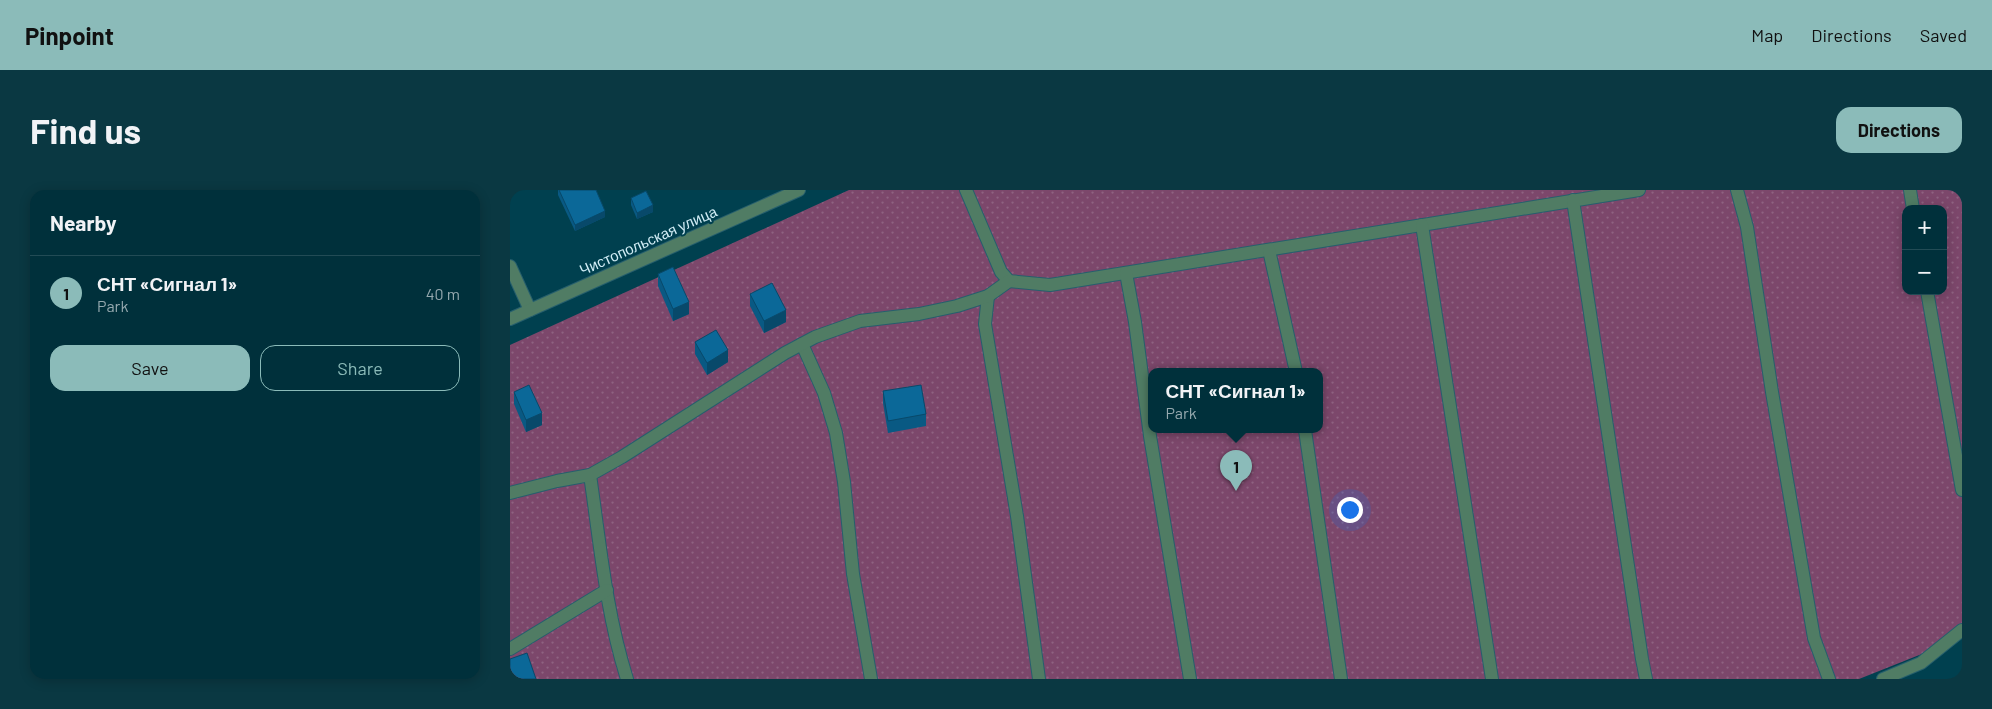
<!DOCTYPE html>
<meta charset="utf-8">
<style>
:root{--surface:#00303b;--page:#0a3842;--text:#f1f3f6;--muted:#95a9af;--line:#224b55;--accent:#8bbbb9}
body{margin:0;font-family:Barlow,sans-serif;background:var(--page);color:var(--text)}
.controls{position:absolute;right:15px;top:15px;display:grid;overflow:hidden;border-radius:10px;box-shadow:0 2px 12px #0003}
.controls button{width:45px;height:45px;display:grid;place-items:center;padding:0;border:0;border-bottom:1px solid var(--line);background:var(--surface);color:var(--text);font:25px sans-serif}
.you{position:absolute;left:839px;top:319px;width:18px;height:18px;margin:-12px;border:4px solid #fff;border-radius:50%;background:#1a73e8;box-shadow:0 0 0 8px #1a73e833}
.badge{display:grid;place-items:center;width:32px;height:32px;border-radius:50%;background:var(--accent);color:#111;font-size:16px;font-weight:700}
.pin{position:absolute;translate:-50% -41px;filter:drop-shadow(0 1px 2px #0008)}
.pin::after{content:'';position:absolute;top:26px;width:18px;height:15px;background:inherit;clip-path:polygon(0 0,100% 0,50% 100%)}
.popup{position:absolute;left:638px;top:178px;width:175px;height:65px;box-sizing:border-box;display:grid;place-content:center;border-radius:10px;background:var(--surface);filter:drop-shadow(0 1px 4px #0005);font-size:16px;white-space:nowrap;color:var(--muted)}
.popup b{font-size:19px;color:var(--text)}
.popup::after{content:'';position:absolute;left:50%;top:100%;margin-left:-10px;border:10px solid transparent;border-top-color:var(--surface)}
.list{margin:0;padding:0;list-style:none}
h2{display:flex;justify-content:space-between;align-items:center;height:65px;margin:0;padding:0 20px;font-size:21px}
h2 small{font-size:16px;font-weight:400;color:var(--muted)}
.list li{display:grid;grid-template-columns:32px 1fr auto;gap:15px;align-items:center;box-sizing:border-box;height:75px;padding:0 20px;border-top:1px solid var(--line)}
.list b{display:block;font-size:19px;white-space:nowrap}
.list p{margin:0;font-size:16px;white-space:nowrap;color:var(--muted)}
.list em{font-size:16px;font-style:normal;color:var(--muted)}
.actions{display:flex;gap:10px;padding:15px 20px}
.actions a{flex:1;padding:11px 0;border:1px solid var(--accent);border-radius:15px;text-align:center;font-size:18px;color:var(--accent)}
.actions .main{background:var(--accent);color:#111}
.map{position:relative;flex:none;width:1452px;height:489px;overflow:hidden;border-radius:15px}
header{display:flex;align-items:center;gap:30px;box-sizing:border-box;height:70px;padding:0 25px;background:var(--accent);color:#111}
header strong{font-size:24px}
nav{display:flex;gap:28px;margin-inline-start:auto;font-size:18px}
.intro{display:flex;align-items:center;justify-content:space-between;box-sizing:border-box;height:120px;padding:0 30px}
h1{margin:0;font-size:35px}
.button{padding:12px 22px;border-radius:15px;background:var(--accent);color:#111;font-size:18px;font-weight:700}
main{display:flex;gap:30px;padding:0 30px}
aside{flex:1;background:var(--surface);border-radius:15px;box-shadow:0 2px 12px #0003}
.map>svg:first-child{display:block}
.grass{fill:url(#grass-dots);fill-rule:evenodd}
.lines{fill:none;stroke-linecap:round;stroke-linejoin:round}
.minor-casing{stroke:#265f6d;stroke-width:14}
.minor{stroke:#507c64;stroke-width:12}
.wall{fill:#095983}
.shaded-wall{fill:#08496a}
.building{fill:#0b6898;stroke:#08496a}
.labels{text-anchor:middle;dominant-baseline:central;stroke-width:4;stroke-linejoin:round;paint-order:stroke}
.street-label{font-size:15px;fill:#d1edf6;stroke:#00404f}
</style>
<header>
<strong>Pinpoint</strong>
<nav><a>Map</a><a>Directions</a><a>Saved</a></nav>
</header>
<div class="intro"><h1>Find us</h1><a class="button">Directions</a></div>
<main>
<aside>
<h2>Nearby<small></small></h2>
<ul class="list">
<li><span class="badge">1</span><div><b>СНТ «Сигнал 1»</b><p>Park</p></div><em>40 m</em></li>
</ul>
<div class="actions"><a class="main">Save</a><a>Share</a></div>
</aside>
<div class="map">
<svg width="1452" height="489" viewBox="0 0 1452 489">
<defs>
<pattern id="grass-dots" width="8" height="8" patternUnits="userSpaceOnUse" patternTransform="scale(1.25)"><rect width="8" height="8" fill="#7c476b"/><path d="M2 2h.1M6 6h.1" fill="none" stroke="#8e6281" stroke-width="1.8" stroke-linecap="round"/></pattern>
</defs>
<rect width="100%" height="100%" fill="#00404f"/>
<path class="grass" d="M339 0H1452V448L1349 489H0V155ZM1396 19H1433V101H1396ZM642 182H810V240H642Z"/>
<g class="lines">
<g class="minor-casing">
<g id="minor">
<path d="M456 0 491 82 499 91 540 95 1129 0"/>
<path d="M1227 0 1237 37 1262 202 1304 448 1319 489"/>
<path d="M1400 0 1403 19"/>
<path d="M1063 10 1132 469 1136 489"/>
<path d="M912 35 982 489"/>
<path d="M759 60 786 182"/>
<path d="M0 76 20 120"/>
<path d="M616 83 625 132 640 246 680 489"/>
<path d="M1417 101 1452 300"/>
<path d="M478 106 475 134 507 326 529 489"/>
<path d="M0 129 289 0"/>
<path d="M292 154 314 203 326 243 334 292 343 384 361 489"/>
<path d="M795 240 831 489"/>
<path d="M80 285C90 353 96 423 117 489"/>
<path d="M0 303 47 291 80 285 112 267 275 163 305 147 350 131 409 124 447 116 478 106 499 91"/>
<path d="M0 459 97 400"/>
<path d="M1373 489 1411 473 1452 440"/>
</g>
</g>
<use href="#minor" class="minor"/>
</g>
<g class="wall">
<path d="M48 0H86L95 27 65 41 48 5Z"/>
<path d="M121 8 143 22 127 29 121 15Z"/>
<path d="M148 84 179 124 163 131 148 96Z"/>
<path d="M240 104 276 132 254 143 240 116Z"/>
<path d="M185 152 218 172 197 185 185 164Z"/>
<path d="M373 201 416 224V236L378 243 373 213Z"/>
<path d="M4 202 32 235 16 242 4 214Z"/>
</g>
<g class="shaded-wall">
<path d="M143 15V22L127 29V23Z"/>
<path d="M95 21V27L65 41V35Z"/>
<path d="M179 112V124L163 131V119Z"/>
<path d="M276 120V132L254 143V131Z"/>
<path d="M218 160V172L197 185V173Z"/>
<path d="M32 223V235L16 242V230Z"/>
</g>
<g class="building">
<path d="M49 0H86L95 21 65 35Z"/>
<path d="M136 1 143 15 127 23 121 8Z"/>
<path d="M163 77 179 112 163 119 148 84Z"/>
<path d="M262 93 276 120 254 131 240 104Z"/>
<path d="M206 140 218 160 197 173 185 152Z"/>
<path d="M19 195 32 223 16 230 4 202Z"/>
<path d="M411 195 416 224 378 231 373 201Z"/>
<path d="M17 463 26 489H0V469Z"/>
</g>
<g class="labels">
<g class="street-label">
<text transform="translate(138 50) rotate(-24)">Чистопольская улица</text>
</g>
</g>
</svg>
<div class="controls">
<button>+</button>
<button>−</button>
</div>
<div class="you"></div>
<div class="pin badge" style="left:726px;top:301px">1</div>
<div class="popup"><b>СНТ «Сигнал 1»</b>Park</div>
</div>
</main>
